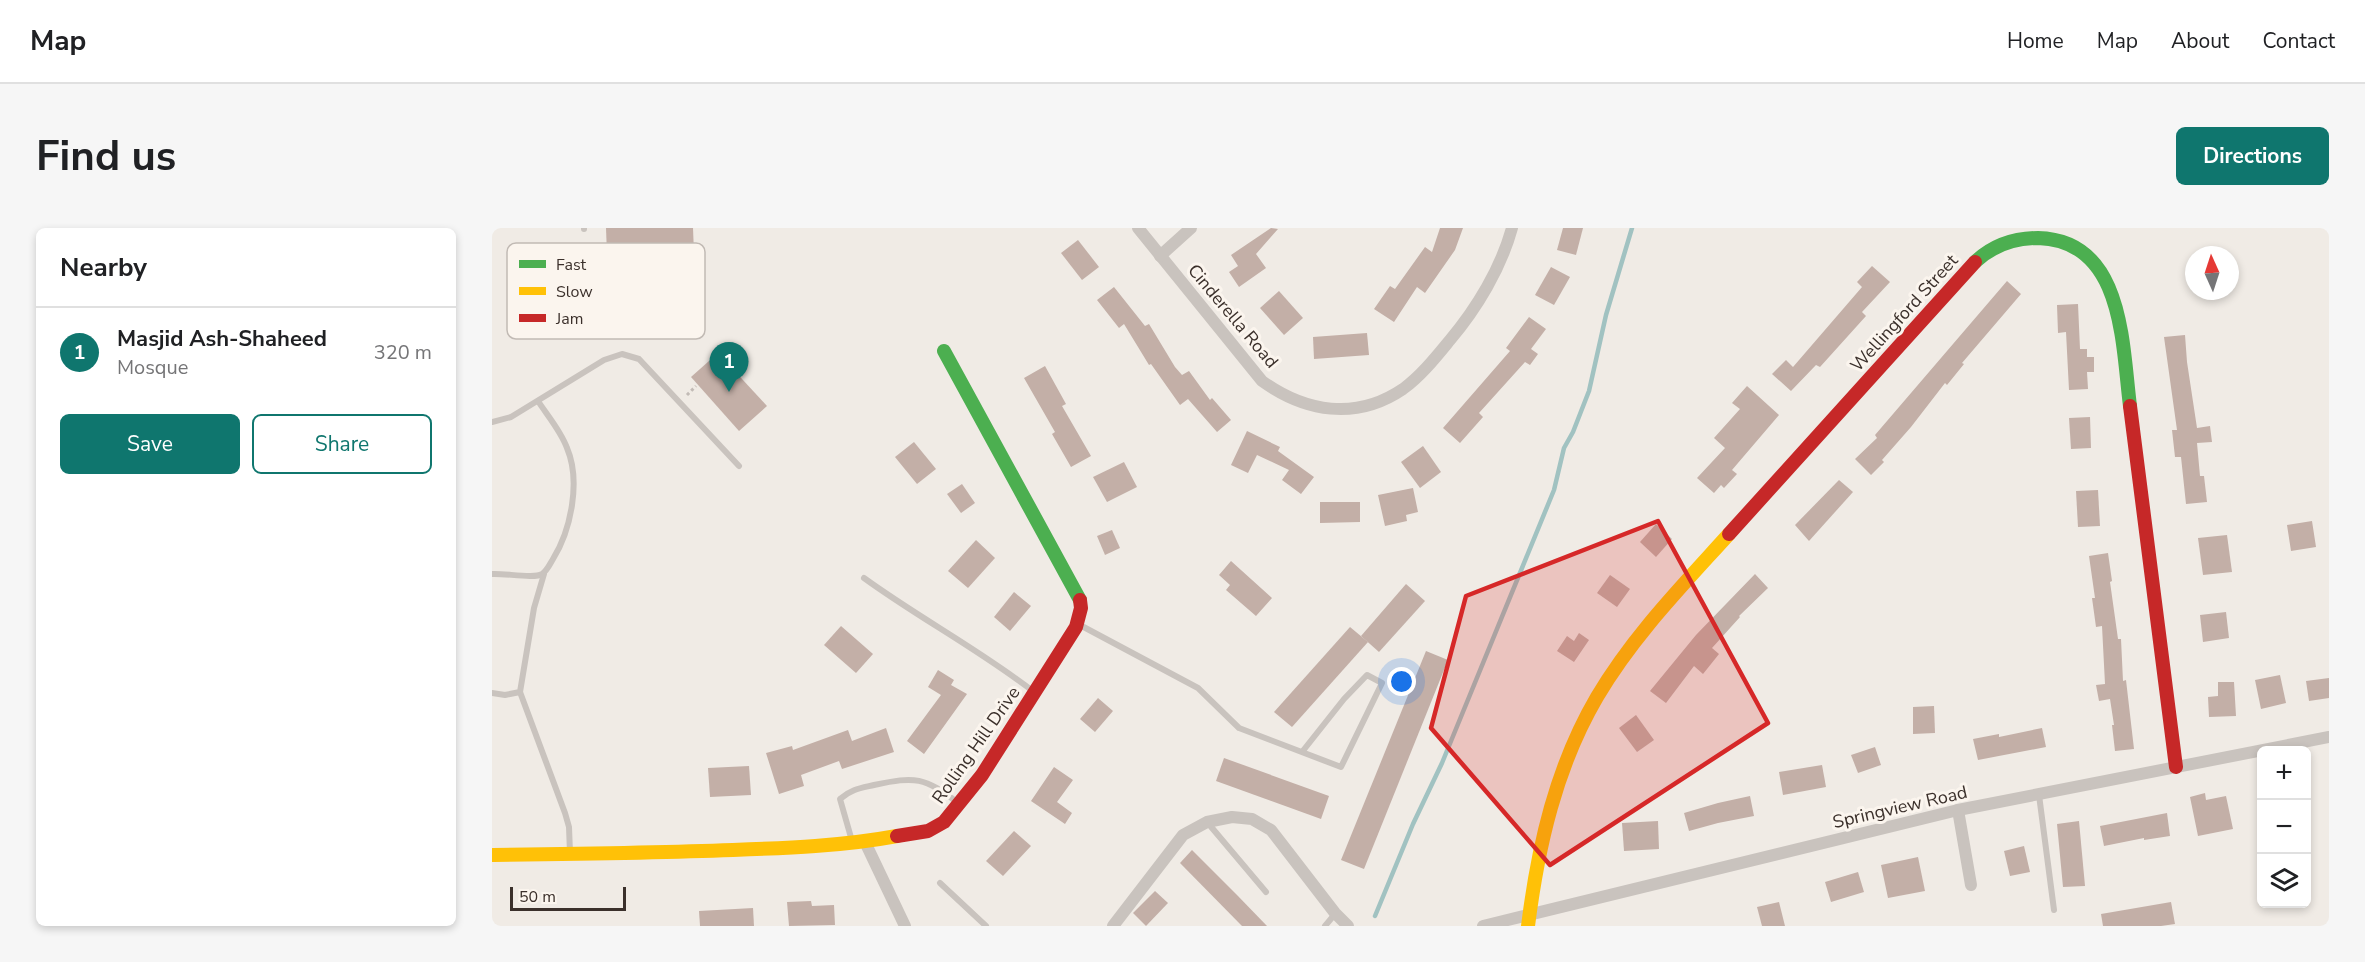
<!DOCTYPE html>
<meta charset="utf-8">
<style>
:root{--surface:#fff;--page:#f6f6f6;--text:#202124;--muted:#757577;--line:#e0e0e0;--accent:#0f766e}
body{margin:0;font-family:"Nunito Sans",sans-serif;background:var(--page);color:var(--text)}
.controls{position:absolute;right:18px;bottom:18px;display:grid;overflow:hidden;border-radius:9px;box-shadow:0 3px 9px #0003}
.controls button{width:54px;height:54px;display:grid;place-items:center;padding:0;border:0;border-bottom:2px solid var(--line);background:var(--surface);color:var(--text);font:30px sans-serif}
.compass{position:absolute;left:1693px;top:18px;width:54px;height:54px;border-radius:50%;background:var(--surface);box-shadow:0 3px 9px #0003;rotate:357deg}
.scale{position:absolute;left:18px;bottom:15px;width:116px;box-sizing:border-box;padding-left:6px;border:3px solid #3b302b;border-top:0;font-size:16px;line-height:21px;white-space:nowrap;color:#3b302b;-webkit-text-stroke:4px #fbf5ee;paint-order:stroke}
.you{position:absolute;left:910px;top:454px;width:21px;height:21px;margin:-15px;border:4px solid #fff;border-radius:50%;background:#1a73e8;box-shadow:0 0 0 9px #1a73e833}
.badge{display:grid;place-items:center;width:39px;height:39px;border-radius:50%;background:var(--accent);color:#fff;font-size:20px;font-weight:700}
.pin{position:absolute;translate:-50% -50px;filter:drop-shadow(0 2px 3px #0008)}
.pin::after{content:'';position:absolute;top:32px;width:21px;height:18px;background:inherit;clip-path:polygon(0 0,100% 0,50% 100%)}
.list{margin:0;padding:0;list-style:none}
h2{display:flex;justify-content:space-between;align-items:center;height:78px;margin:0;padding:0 24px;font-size:26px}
h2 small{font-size:20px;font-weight:400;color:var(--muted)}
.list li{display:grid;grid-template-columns:39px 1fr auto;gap:18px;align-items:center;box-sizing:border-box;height:90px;padding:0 24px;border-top:2px solid var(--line)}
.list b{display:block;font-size:22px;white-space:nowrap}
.list p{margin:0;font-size:20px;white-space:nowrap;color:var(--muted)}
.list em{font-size:20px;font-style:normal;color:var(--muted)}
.actions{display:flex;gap:12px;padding:18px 24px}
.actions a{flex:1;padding:14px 0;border:2px solid var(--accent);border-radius:9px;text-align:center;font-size:21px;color:var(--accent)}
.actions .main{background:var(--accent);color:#fff}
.icon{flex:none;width:33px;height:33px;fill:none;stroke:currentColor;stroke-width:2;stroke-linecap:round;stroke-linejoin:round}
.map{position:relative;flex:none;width:1837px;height:698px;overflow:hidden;border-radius:9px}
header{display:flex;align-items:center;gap:36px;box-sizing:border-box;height:84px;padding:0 30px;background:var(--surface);border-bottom:2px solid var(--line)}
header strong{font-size:28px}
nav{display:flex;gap:33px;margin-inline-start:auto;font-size:21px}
.intro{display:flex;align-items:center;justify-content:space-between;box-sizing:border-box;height:144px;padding:0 36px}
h1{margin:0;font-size:42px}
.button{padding:15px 27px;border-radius:9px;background:var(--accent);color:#fff;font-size:21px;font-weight:700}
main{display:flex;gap:36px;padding:0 36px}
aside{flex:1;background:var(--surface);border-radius:9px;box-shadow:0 3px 9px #0003}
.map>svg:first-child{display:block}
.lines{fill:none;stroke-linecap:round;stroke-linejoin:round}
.stream{stroke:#a1c2c1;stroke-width:4.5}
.building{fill:#c3afa7}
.path{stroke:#c2bbb6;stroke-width:3;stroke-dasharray:3 3;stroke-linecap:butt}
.lane{stroke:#c9c3be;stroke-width:6}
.street{stroke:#c9c3be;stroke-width:12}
.fast{stroke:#4caf50;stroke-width:14}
.slow{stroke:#ffc107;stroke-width:14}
.jam{stroke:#c62828;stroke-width:14}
.marked{fill:#d62828;fill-opacity:0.2;stroke:#d62828;stroke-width:4.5;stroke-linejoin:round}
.labels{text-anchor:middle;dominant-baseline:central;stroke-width:6;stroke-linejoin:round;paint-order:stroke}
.street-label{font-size:18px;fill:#3b302b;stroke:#fbf5ee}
.key{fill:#fbf5ee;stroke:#c1bab4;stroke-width:1.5}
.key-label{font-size:16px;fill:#3b302b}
</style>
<header>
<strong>Map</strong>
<nav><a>Home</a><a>Map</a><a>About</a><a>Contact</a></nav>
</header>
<div class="intro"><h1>Find us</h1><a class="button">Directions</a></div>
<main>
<aside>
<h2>Nearby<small></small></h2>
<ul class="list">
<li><span class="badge">1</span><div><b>Masjid Ash-Shaheed</b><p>Mosque</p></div><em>320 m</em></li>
</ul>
<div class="actions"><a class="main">Save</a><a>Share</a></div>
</aside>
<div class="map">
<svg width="1837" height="698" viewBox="0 0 1837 698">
<rect width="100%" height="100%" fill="#f0ebe5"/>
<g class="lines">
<path class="stream" d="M883 688 921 596 950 535 1062 262 1072 220 1081 204 1097 163 1114 87 1140 0"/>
</g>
<g class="building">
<path d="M114 0H201L202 25 115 27Z"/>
<path d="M779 0 786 1 764 26 774 40 747 59 737 44 746 38 739 27Z"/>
<path d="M948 0H971L963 22 933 65 925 59 902 94 882 81 898 58 903 61 933 19 940 24Z"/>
<path d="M1071 0H1091L1084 27 1065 22Z"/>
<path d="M586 12 607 39 590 52 569 25Z"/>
<path d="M1380 38 1398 54 1370 84 1374 88 1328 139 1324 137 1299 163 1280 146 1294 132 1301 139 1370 59 1365 54Z"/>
<path d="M1059 39 1078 49 1062 77 1043 67Z"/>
<path d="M1515 53 1529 66 1470 135 1472 136 1455 157 1453 155 1419 199 1390 232 1392 234 1379 247 1363 231 1385 210 1383 207Z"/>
<path d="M622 59 653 98 657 96 683 139 690 147 697 143 718 172 720 170 739 192 725 204 696 171 688 177 659 136 657 137 632 96 627 100 605 72Z"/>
<path d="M787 63 811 90 792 107 768 80Z"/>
<path d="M1586 76 1588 121H1595V129H1602V144H1595L1596 161 1577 162 1574 104 1566 105 1565 77Z"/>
<path d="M1037 89 1054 101 1039 121 1046 126 1038 137 1033 134 987 185 991 189 968 215 951 200 1018 123 1014 120Z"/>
<path d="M875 105 877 127 822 131 821 109Z"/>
<path d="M1693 107 1695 134 1705 200 1718 198 1720 214 1705 215 1708 248H1712L1715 274 1694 276 1689 229H1683L1680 202H1685L1672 109Z"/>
<path d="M226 125 275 178 247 203 199 149Z"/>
<path d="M553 138 574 176 570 178 599 228 579 239 560 206 563 204 532 150Z"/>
<path d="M1255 158 1287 187 1240 242 1245 246 1232 260 1229 257 1222 265 1205 250 1233 220 1222 210 1248 181 1240 175Z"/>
<path d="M1598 189 1599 220 1579 221 1577 190Z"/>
<path d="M755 203 788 219 786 223 822 249 809 266 790 252 797 242 765 227 756 245 739 237Z"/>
<path d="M422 214 444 241 425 256 403 229Z"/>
<path d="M931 218 949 244 928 260 909 234Z"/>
<path d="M632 234 645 259 615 274 601 249Z"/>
<path d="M1347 252 1361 264 1317 313 1303 297Z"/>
<path d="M470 256 483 275 469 285 455 266Z"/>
<path d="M921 260 926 284 914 287 915 293 893 298 886 267Z"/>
<path d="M1606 262 1608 298 1586 299 1584 263Z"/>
<path d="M828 274H868V294L828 295Z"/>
<path d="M1820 293 1824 319 1799 323 1795 297Z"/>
<path d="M1164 296 1180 311 1164 329 1148 314Z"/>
<path d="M620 302 628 320 613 327 605 308Z"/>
<path d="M1735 307 1740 344 1711 347 1706 310Z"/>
<path d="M484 312 503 330 476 360 456 343Z"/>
<path d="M1616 325 1620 353 1618 354 1626 411H1629L1631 453 1634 452 1642 521 1623 523 1620 497H1622L1618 471 1607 473 1604 457 1613 456 1610 398 1604 399 1600 370H1603L1597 328Z"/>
<path d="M739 333 780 370 764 388 734 362 738 357 727 347Z"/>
<path d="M1263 346 1276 360 1247 388 1248 389 1220 420 1227 426 1211 446 1202 438 1174 475 1158 463 1204 407Z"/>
<path d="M1118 347 1138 361 1125 379 1105 365Z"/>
<path d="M914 356 933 373 887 424 869 408Z"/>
<path d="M522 364 539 378 518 403 502 389Z"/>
<path d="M1734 384 1737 410 1711 414 1708 387Z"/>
<path d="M349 398 381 426 364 445 332 417Z"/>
<path d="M858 399 876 414 800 499 782 484Z"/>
<path d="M1087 405 1097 412 1082 434 1065 423 1075 408 1082 413Z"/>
<path d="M934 423 956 432 872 641 849 632Z"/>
<path d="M446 442 462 452 459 457 475 466 432 526 415 513 449 467 436 459Z"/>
<path d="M1788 447 1794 475 1769 481 1763 452Z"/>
<path d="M1837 450V470L1817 473 1814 453Z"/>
<path d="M1726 454H1742L1744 488 1717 489 1716 469 1726 468Z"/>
<path d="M606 470 621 483 603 504 588 491Z"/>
<path d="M1442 478 1443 505 1421 506V479Z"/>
<path d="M1144 487 1162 512 1145 524 1127 500Z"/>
<path d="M394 500 402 524 350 541 347 533 309 547 312 558 287 566 274 525 300 518 301 522 356 502 360 513Z"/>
<path d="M1550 500 1554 519 1486 532 1481 511 1507 506V509Z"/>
<path d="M1383 519 1389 537 1366 545 1359 527Z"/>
<path d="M732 530 837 568 829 591 724 553Z"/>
<path d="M1330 537 1334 559 1291 567 1287 544Z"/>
<path d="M257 538 259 567 218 569 216 540Z"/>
<path d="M562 539 581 552 565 574 580 585 573 596 539 573Z"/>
<path d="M1713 565 1714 572 1734 568 1741 601 1706 608 1698 569Z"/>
<path d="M1258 568 1262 588 1226 595 1197 603 1192 585 1226 575Z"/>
<path d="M1675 585 1678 608 1652 612V610L1612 618 1608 598Z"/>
<path d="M1166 593 1167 621 1132 623 1130 595Z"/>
<path d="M1587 593 1593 658 1571 659 1565 596Z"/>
<path d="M522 603 539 618 511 648 494 633Z"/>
<path d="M1532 618 1538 644 1518 648 1512 623Z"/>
<path d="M700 622 745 667 775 698H750L688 635Z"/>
<path d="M1426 629 1433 663 1396 670 1389 637Z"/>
<path d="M1366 644 1372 664 1339 674 1333 654Z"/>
<path d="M663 663 676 675 654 698 641 685Z"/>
<path d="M319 673 320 678 342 677 343 697 297 698 295 674Z"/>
<path d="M1287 674 1293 698H1270L1265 679Z"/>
<path d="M1679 674 1683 696 1669 698H1611L1609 686Z"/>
<path d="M261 680 262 698H208L207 683Z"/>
</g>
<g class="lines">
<path class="path" d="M195 167 204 158"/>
<g class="lane">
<path d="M92 1V0"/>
<path d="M0 194 19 189 112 132 130 126 147 131 247 238"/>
<path d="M0 346C12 345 43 351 50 346 55 343 58 336 61 331 79 302 89 253 75 220 69 203 55 187 46 173"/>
<path d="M372 350C427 390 488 422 542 464"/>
<path d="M586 396 706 460 747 500 849 539 890 455 875 447 852 471 810 524"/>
<path d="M28 464 73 585 77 599 78 625"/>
<path d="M0 465 13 467 28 464 42 380 52 346"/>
<path d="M1547 567 1562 682"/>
<path d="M715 594 774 664"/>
<path d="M360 613 348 571C359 561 369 560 382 557 424 548 432 549 466 575"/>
<path d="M448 655 494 698"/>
<path d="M833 698 843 686"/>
</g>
<g class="street">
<path d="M646 0 770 153C813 184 864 193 911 161 929 148 944 129 958 112 985 80 1009 40 1020 0"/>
<path d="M668 28 699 0"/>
<path d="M1466 582 1479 657"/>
<path d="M373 614 413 698"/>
<path d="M621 698 691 607 715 594 740 589 760 591 779 602 843 685 856 698"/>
<path d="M991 698 1466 582 1837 509"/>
</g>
<g class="fast">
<path d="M1483 34C1501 17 1522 10 1546 10 1632 12 1630 116 1638 178"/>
<path d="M452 123 588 372"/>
</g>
<g class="slow">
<path d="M0 627C80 626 161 625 241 622 296 620 351 618 405 608"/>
<path d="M1036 698C1046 618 1064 539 1105 469 1141 408 1190 358 1237 306"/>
</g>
<g class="jam">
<path d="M1638 178 1684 539"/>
<path d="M1237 306 1483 34"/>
<path d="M405 608 436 603 452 594 490 547 584 399 589 380 588 372"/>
</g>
</g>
<path class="marked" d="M1166 293 1276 495 1058 637 939 500 974 368Z"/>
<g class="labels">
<g class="street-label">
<text transform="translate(1412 85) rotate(-48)">Wellingford Street</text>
<text transform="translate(741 88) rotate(50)">Cinderella Road</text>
<text transform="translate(484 517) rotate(-55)">Rolling Hill Drive</text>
<text transform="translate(1408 579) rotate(-13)">Springview Road</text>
</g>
</g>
<rect x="15" y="15" width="198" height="96" rx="9" class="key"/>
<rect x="27" y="32" width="27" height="8" fill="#4caf50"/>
<rect x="27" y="59" width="27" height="8" fill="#ffc107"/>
<rect x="27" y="86" width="27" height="8" fill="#c62828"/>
<g class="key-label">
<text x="64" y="42">Fast</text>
<text x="64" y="69">Slow</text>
<text x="64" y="96">Jam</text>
</g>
</svg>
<div class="controls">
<button>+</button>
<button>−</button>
<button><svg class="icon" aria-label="layers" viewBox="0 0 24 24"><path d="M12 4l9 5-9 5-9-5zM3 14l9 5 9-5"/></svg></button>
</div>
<svg class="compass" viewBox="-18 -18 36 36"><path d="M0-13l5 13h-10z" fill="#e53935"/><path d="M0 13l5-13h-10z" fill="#757577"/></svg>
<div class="scale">50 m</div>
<div class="you"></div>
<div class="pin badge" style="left:237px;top:164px">1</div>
</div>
</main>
